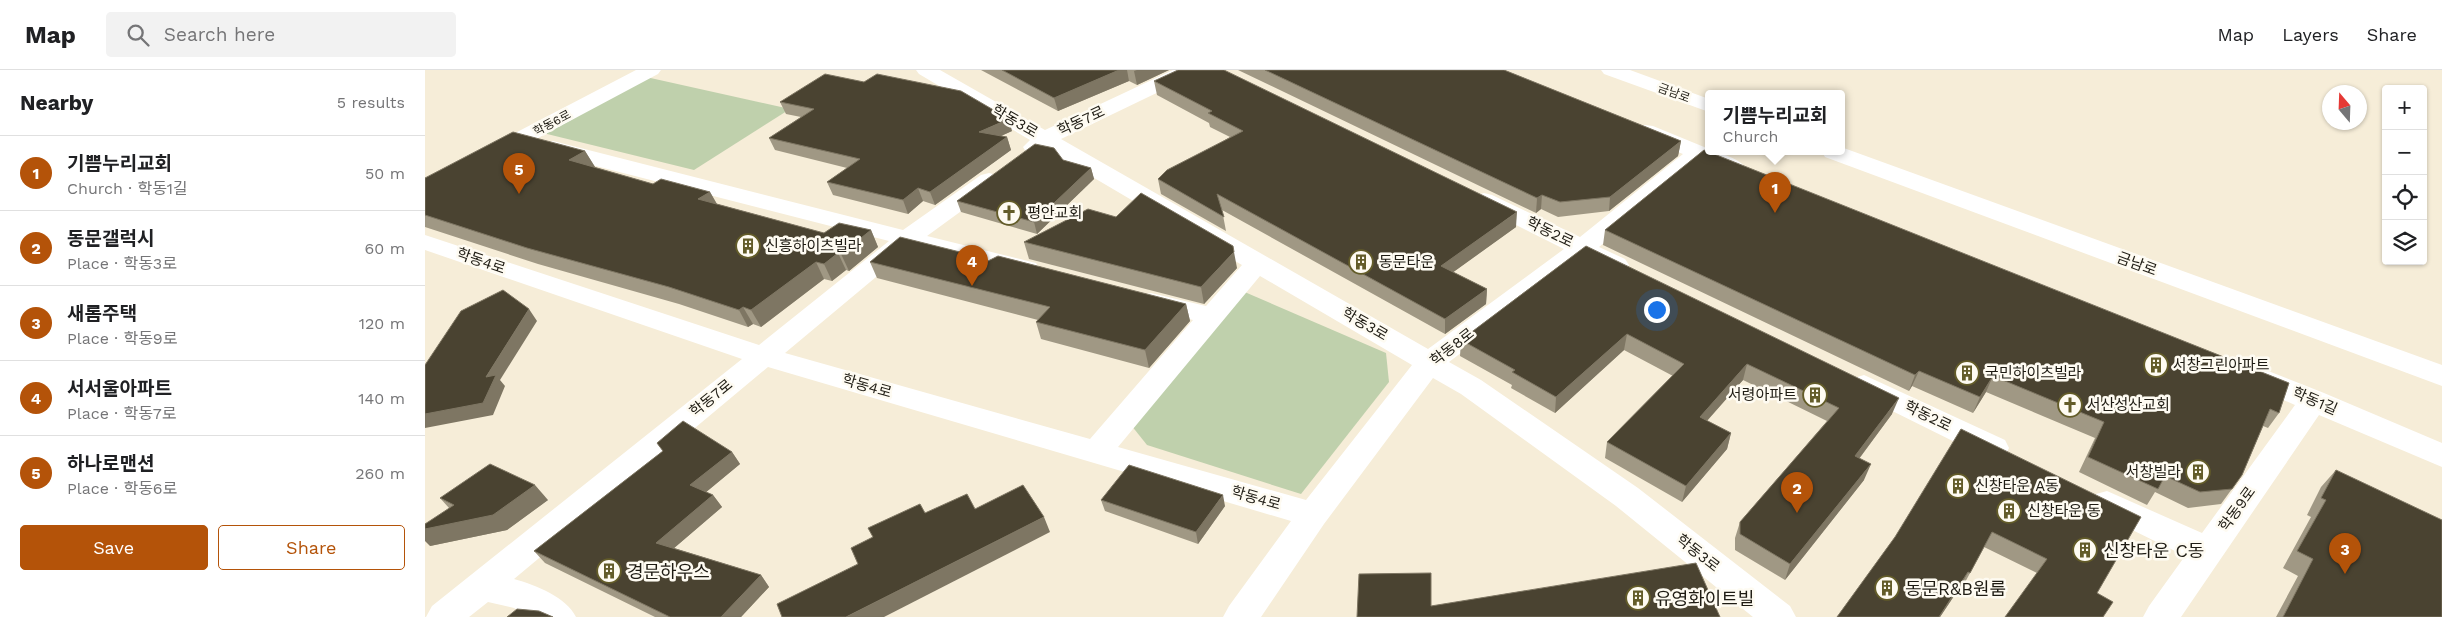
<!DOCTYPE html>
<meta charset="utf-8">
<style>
:root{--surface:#fff;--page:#f2f2f2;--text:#202124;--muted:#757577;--line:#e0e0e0;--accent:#b45309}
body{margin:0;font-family:"Work Sans","Noto Sans KR",sans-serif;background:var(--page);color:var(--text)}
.controls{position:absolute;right:15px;top:15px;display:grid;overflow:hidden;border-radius:5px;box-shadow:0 1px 4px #0004}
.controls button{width:45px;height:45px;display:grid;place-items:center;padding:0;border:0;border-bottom:1px solid var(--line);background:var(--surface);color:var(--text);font:25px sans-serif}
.compass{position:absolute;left:1897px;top:15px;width:45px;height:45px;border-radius:50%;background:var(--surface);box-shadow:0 1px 4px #0004;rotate:341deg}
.you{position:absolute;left:1231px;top:239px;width:18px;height:18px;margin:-12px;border:4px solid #fff;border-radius:50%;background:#1a73e8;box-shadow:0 0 0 8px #1a73e833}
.badge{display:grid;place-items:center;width:32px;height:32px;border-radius:50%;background:var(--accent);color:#fff;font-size:16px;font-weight:700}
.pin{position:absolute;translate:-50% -41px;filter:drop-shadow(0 1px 2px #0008)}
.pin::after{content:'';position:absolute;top:26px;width:18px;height:15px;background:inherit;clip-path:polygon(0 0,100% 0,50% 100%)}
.popup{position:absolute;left:1280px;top:20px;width:140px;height:65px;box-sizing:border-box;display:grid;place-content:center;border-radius:5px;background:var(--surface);filter:drop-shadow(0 1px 4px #0005);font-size:16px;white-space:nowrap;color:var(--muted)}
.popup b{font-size:19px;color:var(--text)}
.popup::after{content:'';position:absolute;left:50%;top:100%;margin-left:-10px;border:10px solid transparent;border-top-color:var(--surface)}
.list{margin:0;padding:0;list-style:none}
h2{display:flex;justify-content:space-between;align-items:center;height:65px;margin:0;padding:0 20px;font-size:21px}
h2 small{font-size:16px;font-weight:400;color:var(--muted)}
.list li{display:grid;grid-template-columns:32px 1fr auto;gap:15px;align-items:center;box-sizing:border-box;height:75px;padding:0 20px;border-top:1px solid var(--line)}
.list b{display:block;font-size:19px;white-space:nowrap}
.list p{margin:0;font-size:16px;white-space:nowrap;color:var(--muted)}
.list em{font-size:16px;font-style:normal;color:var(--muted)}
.actions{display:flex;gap:10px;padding:15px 20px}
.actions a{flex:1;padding:11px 0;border:1px solid var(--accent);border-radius:5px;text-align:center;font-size:18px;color:var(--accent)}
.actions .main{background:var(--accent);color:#fff}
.icon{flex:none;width:28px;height:28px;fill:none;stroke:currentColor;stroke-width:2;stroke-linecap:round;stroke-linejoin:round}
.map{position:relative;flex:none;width:2017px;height:547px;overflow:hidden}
header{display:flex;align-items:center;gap:30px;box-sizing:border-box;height:70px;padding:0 25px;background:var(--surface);border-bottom:1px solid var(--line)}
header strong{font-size:24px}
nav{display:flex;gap:28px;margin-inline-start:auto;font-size:18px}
.search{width:350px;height:45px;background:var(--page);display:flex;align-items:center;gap:12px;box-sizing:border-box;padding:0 18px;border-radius:5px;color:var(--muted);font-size:19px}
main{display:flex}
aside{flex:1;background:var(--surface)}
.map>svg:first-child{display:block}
.green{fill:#bfd0ac}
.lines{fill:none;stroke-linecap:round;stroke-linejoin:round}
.minor{fill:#fff;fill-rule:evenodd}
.tertiary{fill:#fff;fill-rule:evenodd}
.wall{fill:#a09884}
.shaded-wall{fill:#7e7663}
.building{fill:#4a4331;stroke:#7e7663}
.labels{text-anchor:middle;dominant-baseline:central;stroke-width:5;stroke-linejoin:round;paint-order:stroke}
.far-street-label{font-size:12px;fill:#1e1b13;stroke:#fefbf2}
.street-label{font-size:15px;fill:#1e1b13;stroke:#fefbf2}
.poi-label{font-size:15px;fill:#1e1b13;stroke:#fefbf2;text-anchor:start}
.near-poi-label{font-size:18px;fill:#1e1b13;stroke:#fefbf2;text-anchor:start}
</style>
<header>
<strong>Map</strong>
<div class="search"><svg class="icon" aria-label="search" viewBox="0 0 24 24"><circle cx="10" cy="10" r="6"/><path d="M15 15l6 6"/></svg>Search here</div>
<nav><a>Map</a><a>Layers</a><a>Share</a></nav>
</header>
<main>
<aside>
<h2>Nearby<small>5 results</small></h2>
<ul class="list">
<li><span class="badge">1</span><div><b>기쁨누리교회</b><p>Church · 학동1길</p></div><em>50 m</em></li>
<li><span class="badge">2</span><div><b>동문갤럭시</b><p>Place · 학동3로</p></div><em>60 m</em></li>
<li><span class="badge">3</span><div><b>새롬주택</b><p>Place · 학동9로</p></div><em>120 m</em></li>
<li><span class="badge">4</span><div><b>서서울아파트</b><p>Place · 학동7로</p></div><em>140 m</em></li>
<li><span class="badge">5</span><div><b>하나로맨션</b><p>Place · 학동6로</p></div><em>260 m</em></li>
</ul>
<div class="actions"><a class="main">Save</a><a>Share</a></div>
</aside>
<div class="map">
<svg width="2017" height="547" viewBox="0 0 2017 547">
<rect width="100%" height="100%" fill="#f6edd8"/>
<g class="green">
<path d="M221 7 365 39 269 100 118 63Z"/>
<path d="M815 220 961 283 964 312 876 424 722 375 706 355Z"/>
</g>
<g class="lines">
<g class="minor">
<path d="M211 0H236L233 4 8 124 0 126V110Z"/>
<path d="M491 0H515L620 60 748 0H774L771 4 636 69 1003 279 1139 179 1051 135 1047 130 1051 125 1059 123 1067 125 1155 167 1258 84 1212 66 1209 61 1212 56 1220 55 1228 56 1284 79V82C1295 82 1315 89 1321 98L1318 103 1310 105 1302 103 1276 92 1174 177 1200 189 1204 195 1200 201C1184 204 1172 196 1159 189L1024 292 1056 310 1213 418 1365 536 1371 547H1328L1191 436 1036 324 1008 308 899 454 836 547H798L804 536 866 451 343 297 89 509C111 515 141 527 151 547H103L89 538 63 532 44 547H1L7 536 317 289 0 180V165L334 275 464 171 120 83 117 78 120 73 128 71 478 160 556 105 564 103 572 105 575 110 572 115 502 166 611 193 615 199 611 205 602 207 487 177 360 283 665 369 768 250 717 237 713 231 717 225 726 223 781 236 817 195 620 79 609 84 601 82 598 77 605 70 494 4ZM835 206 987 295 881 430 693 377Z"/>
<path d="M1828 295 1899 323 2017 373V397L1894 345 1756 547H1718L1724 536 1760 486 1671 442 1666 433 1671 424 1682 421 1777 463 1870 335 1818 312 1814 305 1818 298Z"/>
<path d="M1439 305 1580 370 1584 378 1580 386 1569 389 1558 386 1429 322 1425 315 1429 308Z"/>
</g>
<g class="tertiary">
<path d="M1176 0H1205L1284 29V42L1179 4Z"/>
<path d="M1416 77 2017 295V316L1400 87 1397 82H1416Z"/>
</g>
</g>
<g class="wall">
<path d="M556 0H744L712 15 704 11 633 41Z"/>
<path d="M813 0H1079L1256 71 1253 86 1184 141 1133 147 1116 139 1111 143Z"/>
<path d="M729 11 1091 157 1028 202 1062 219 1061 234 1020 264 797 140 801 161 736 124 733 109 805 67 785 57 784 53 732 25Z"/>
<path d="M355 32 587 61 576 66 582 67 586 80 510 135 498 131 483 144 408 125 402 112 422 98 350 80 344 68 376 47 361 44Z"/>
<path d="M1279 80 1854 343 1843 358 1838 356 1817 405 1796 434 1763 438 1730 422 1722 435 1654 402 1670 368 1561 322 1548 343 1487 316 1484 321 1178 175 1180 160Z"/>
<path d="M160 81 170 97H169L228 114 285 122 292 134 399 163 446 160 453 177 424 201 421 200 407 211 399 209 336 257 328 254 323 257 254 234 113 194 0 157V108Z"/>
<path d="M638 90 666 98 669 109 612 164 536 142 532 131Z"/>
<path d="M599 172 812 198 779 234 604 189Z"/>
<path d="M1161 176 1467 344 1434 389 1439 410 1360 510 1310 480V468L1315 452 1402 351 1318 310 1282 351 1306 363 1302 379 1257 432 1180 388 1182 372 1248 306 1199 280 1130 343 1086 318 1087 315 1035 286 1036 270Z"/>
<path d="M547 185 563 191 761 234 765 251 724 298 616 269 611 252 613 250 452 208 445 192Z"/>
<path d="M232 373 307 382 315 394 281 422 288 425 297 437 249 478 336 505 344 517 316 547H230L120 493 109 481 238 381Z"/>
<path d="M1911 400 2017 547H1851L1873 506 1858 498 1886 447 1882 445 1896 417Z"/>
<path d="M15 428 123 430 82 460 5 476 24 438Z"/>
<path d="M676 430 800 436 773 474 680 441Z"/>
<path d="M1716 447 1612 503 1559 477 1537 518 1535 517 1515 547H1412L1470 467Z"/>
</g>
<g class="shaded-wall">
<path d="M694 0H702L704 11 633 41 629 28Z"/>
<path d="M712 0H744L712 15 709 1Z"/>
<path d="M584 49 587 61 558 74 554 62Z"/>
<path d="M582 67 586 80 510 135 505 122Z"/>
<path d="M1256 71 1253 86 1184 141 1185 127Z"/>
<path d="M160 81 170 97 154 106 144 90Z"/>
<path d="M666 98 669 109 612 164 609 152Z"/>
<path d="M493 118 498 131 483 144 478 130Z"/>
<path d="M285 122 294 138 273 129Z"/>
<path d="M1117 125 1116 139 1111 143 1112 128Z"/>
<path d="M1092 142 1091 157 1016 211V196Z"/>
<path d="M446 160 453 177 424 201 416 184Z"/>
<path d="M809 182 812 198 779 234 776 217Z"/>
<path d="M413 183 421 200 407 211 399 194Z"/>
<path d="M391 192 399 209 336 257 326 240Z"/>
<path d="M1062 219 1061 234 1020 264V249Z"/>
<path d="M761 234 765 251 724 298 720 280Z"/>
<path d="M318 237 328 254 323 257 314 240Z"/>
<path d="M104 239 112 251 75 310 80 316 68 345 0 358V344L61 307Z"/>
<path d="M1202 264 1199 280 1130 343 1131 327Z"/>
<path d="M1322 294 1318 310 1271 363 1275 347Z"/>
<path d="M1494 301 1487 316 1484 321 1490 305Z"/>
<path d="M1568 306 1561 322 1548 343 1555 327Z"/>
<path d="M1474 328 1467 344 1424 402 1430 386Z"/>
<path d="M1306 363 1302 379 1257 432 1261 416Z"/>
<path d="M307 382 315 394 274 428 265 415Z"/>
<path d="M1446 394 1439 410 1360 510 1365 494Z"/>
<path d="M110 415 123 430 82 460 5 476 0 471V459Z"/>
<path d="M288 425 297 437 241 485 231 473Z"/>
<path d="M798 425 800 436 773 474 771 462Z"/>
<path d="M619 447 625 462 459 547H421Z"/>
<path d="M1543 502 1535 517 1515 547H1514Z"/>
<path d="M336 505 344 517 316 547H296Z"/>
</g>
<g class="building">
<path d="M577 0H694L629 28Z"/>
<path d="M753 0H799L1092 142 1016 196 1062 219 1020 249 792 124 799 147 733 109 742 100 818 61 783 43 787 41 729 11Z"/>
<path d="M840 0H1079L1256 71 1185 127 1135 132 1117 125 1112 128Z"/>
<path d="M400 4 439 12 452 4 536 21 584 49 554 62 582 67 505 122 493 118 478 130 402 112 435 89 344 68 389 39 355 32Z"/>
<path d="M88 62 160 81 144 90 228 114 236 109 285 122 273 129 399 163 414 153 446 160 416 184 413 183 399 194 391 192 326 240 318 237 314 240 244 217 102 178 0 145V108Z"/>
<path d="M610 74 629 78 638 90 666 98 609 152 532 131Z"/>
<path d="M1279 80 1864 313 1854 343 1845 339 1817 405 1807 419 1775 422 1740 406 1733 419 1663 387 1679 352 1568 306 1555 327 1494 301 1490 305 1180 160Z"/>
<path d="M716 123 808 176 809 182 776 217 599 172 663 139 691 147Z"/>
<path d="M475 167 547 185 552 181 556 182 563 191 573 186 761 234 720 280 611 252 625 237 445 192Z"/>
<path d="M1161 176 1474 328 1430 386 1446 394 1365 494 1315 464V452L1414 338 1322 294 1275 347 1306 363 1261 416 1182 372 1259 294 1202 264 1131 327 1087 302 1090 300 1036 270Z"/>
<path d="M78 220 104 239 61 307 71 305 58 333 0 344V295L36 241Z"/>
<path d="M258 351 307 382 265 415 288 425 231 473 336 505 296 547H245L109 481 238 381 232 373Z"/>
<path d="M1536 359 1716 447 1672 523 1688 532 1678 547H1580L1622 489 1567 462 1545 503 1543 502 1514 547H1412L1470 467Z"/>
<path d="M65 394 110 415 68 445 0 459V454L29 435 15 428Z"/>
<path d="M704 395 798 425 771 462 676 430Z"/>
<path d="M1911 400 2017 450V547H1858L1888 489 1872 481 1901 430 1896 428Z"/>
<path d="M598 415 619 447 421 547H357L352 534 433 494 426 478 448 467 443 458 495 434 500 443 542 424 550 439Z"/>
<path d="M1271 493 1295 547H932L934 504 1006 503V536Z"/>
<path d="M92 539 114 541 128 547H82Z"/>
</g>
<defs>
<g id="church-ring" transform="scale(1.25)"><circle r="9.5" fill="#fefbf2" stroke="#635c29" stroke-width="1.5"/><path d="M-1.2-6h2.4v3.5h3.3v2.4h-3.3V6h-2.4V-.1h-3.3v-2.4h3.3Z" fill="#635c29"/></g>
<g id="building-ring" transform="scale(1.25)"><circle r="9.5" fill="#fefbf2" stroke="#635c29" stroke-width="1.5"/><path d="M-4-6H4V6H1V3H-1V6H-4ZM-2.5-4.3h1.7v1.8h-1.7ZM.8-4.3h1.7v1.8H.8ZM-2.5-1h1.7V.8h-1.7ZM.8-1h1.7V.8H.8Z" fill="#635c29"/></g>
</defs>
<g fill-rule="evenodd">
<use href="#church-ring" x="584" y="143"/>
<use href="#building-ring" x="323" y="176"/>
<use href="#building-ring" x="936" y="192"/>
<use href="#building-ring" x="1731" y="295"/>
<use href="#building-ring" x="1542" y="303"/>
<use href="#building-ring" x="1390" y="325"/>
<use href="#church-ring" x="1645" y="335"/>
<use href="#building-ring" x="1773" y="402"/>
<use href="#building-ring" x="1533" y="416"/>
<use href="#building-ring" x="1584" y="441"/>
<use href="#building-ring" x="1660" y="480"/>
<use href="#building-ring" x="184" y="501"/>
<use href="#building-ring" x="1462" y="518"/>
<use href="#building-ring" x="1213" y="528"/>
</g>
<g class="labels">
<g class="far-street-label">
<text transform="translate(1249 23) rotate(20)">금남로</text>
<text transform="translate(127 53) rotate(-28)">학동6로</text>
</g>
<g class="street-label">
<text transform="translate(590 51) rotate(30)">학동3로</text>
<text transform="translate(656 51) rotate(-25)">학동7로</text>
<text transform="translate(1125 162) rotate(26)">학동2로</text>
<text transform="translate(56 191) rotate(19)">학동4로</text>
<text transform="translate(1712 194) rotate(20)">금남로</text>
<text transform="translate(940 254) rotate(30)">학동3로</text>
<text transform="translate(1027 277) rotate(-38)">학동8로</text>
<text transform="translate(442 316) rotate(16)">학동4로</text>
<text transform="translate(286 328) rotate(-39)">학동7로</text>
<text transform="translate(1890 331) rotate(23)">학동1길</text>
<text transform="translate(1503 346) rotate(26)">학동2로</text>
<text transform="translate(831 428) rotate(16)">학동4로</text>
<text transform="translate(1812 439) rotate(-54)">학동9로</text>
<text transform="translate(1273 483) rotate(38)">학동3로</text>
</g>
<g class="poi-label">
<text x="602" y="143">평안교회</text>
<text x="340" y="176">신흥하이츠빌라</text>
<text x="954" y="192">동문타운</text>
<text x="1748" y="295">서창그린아파트</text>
<text x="1560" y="303">국민하이츠빌라</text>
<text x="1372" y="325" text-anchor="end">서령아파트</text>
<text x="1662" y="335">서산성산교회</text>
<text x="1756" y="402" text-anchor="end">서창빌라</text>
<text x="1550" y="416">신창타운 A동</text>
<text x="1602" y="441">신창타운 동</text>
</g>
<g class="near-poi-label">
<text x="1678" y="480">신창타운 C동</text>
<text x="202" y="501">경문하우스</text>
<text x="1480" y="518">동문R&amp;B원룸</text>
<text x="1230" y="528">유영화이트빌</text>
</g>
</g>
</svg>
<div class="controls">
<button>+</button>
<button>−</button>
<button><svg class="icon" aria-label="locate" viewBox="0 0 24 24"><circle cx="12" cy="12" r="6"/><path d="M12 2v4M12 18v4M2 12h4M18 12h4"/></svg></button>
<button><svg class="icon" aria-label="layers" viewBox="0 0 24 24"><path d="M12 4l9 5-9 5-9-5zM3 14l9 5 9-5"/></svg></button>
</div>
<svg class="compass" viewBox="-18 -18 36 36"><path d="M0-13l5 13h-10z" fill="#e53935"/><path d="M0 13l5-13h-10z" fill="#757577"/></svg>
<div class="you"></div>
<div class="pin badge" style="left:1350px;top:143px">1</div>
<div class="popup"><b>기쁨누리교회</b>Church</div>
<div class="pin badge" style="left:1372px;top:443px">2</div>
<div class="pin badge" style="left:1920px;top:504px">3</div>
<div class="pin badge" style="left:547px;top:216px">4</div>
<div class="pin badge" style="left:94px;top:124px">5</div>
</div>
</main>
